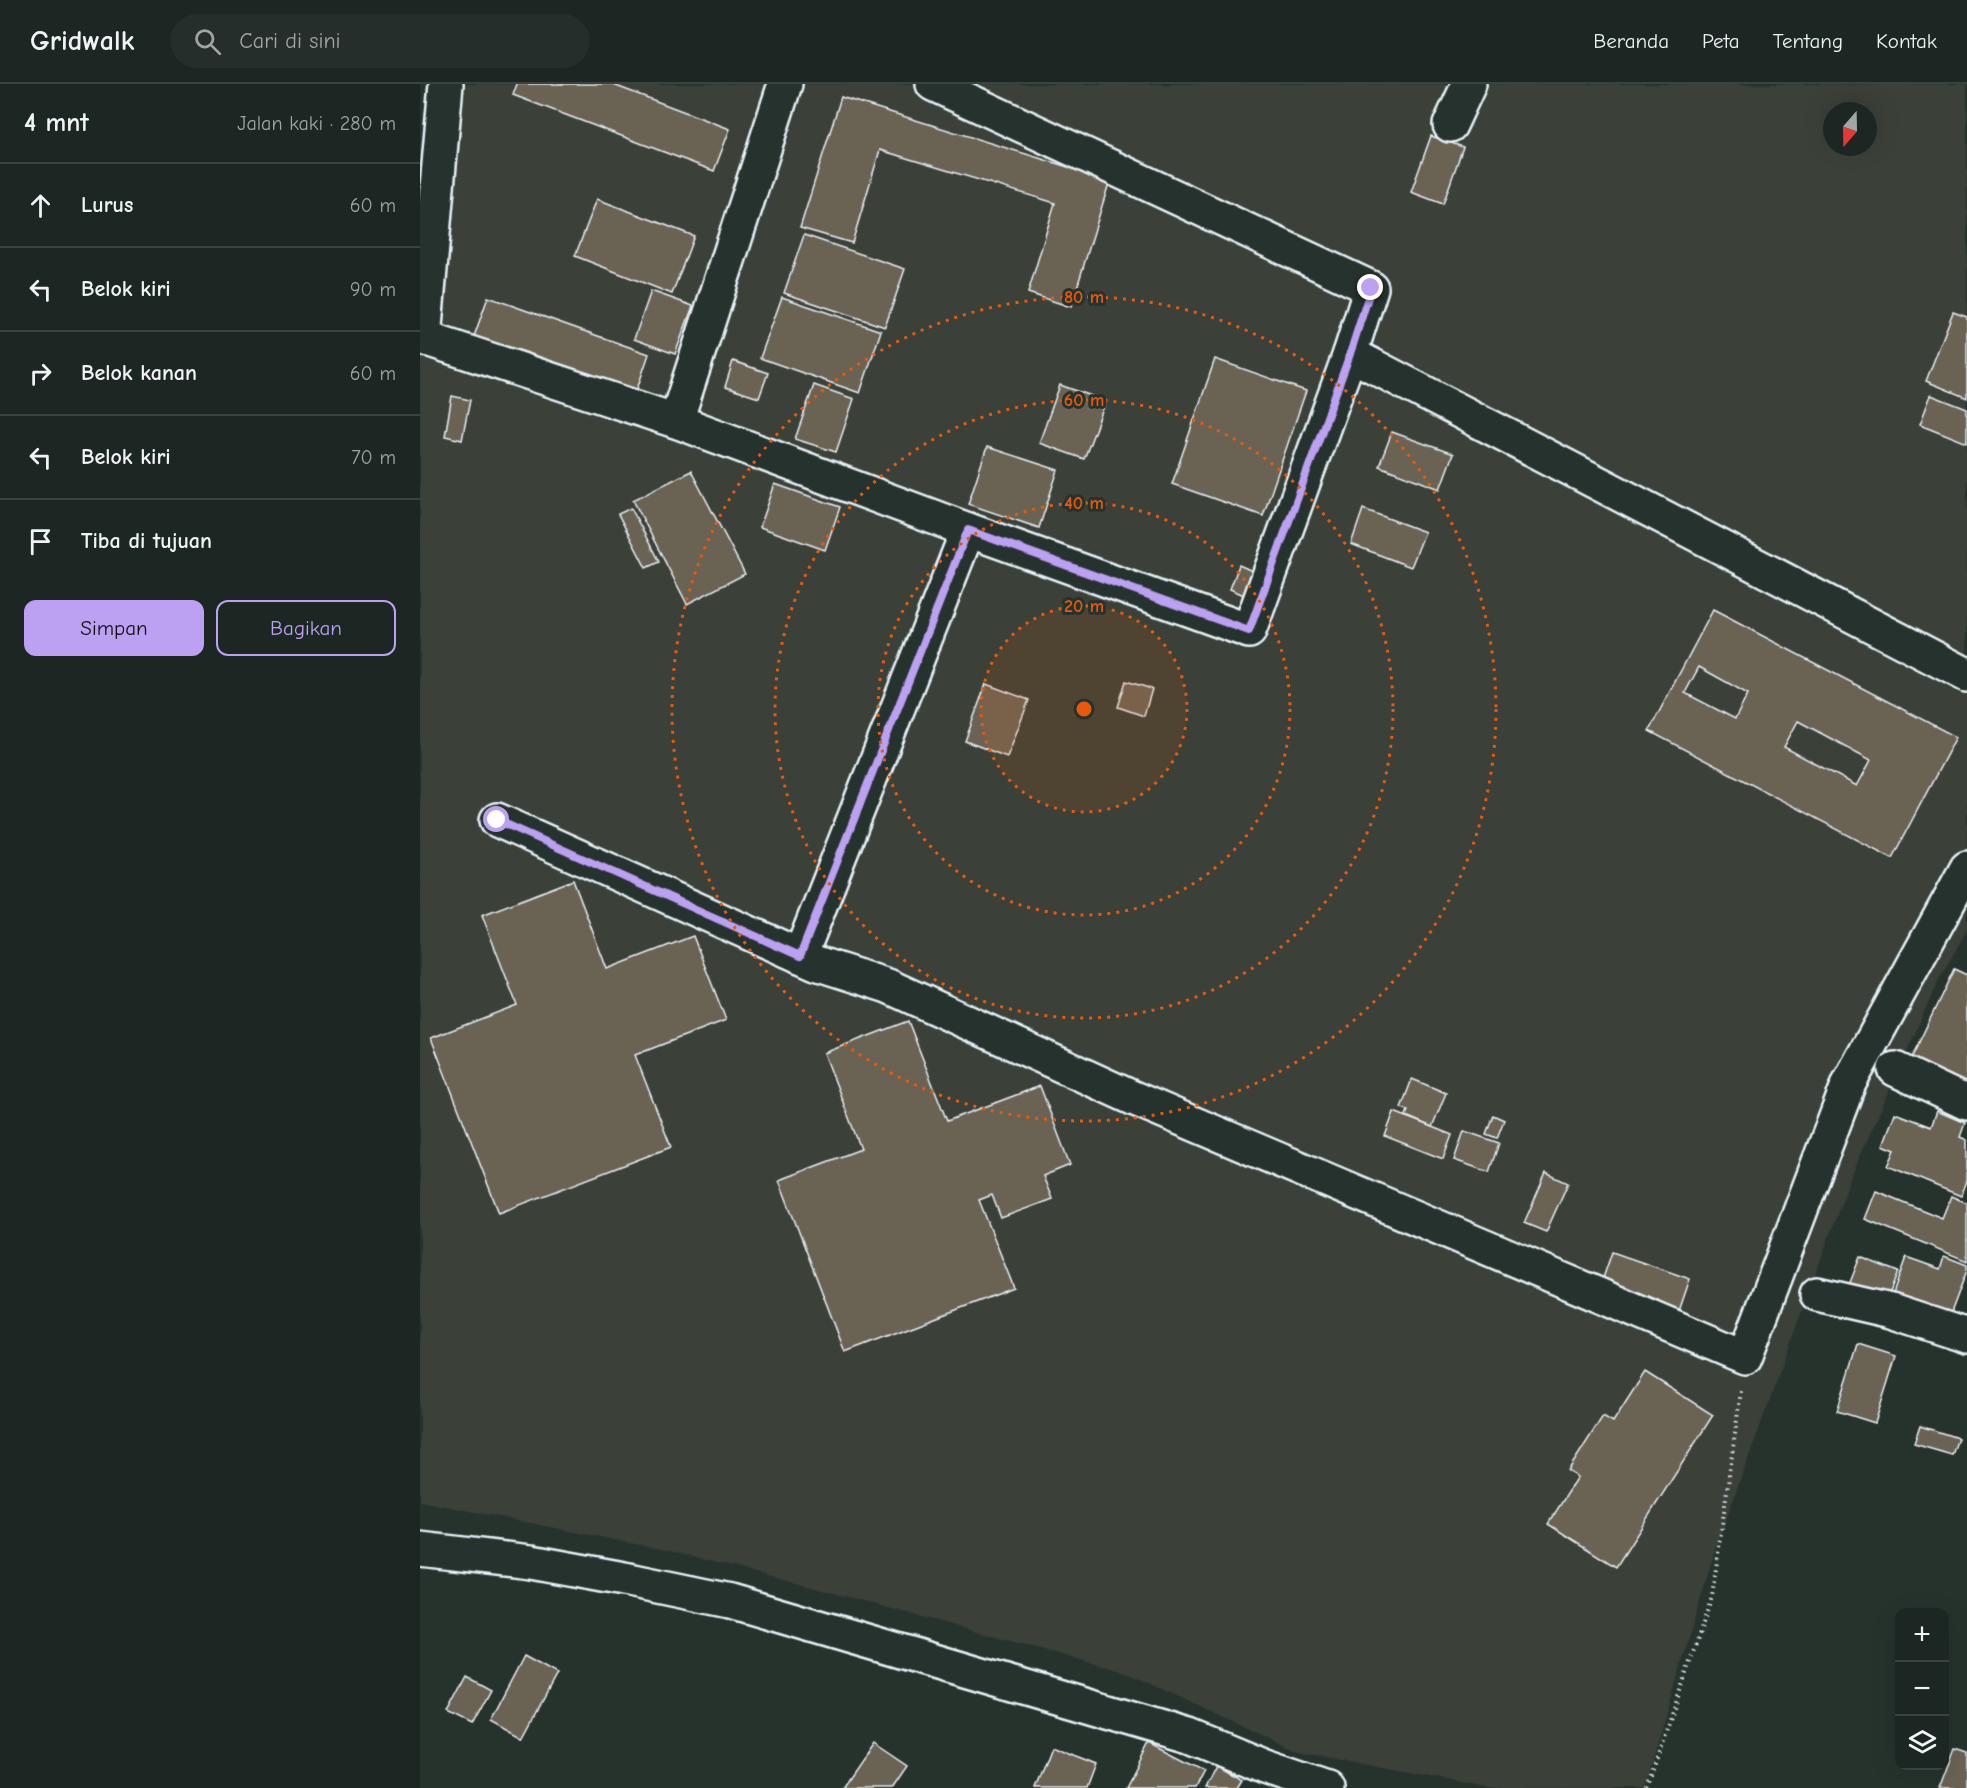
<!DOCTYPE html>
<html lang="id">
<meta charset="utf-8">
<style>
:root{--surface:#1c2622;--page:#252e2a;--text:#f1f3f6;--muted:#a0a5a5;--line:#3a4340;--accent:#bca0f2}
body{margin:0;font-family:"Comic Neue",sans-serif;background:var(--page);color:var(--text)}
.controls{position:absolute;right:18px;bottom:18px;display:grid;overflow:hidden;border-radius:12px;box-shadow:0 6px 24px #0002}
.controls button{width:54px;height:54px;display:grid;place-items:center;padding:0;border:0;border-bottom:2px solid var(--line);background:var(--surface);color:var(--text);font:30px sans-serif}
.compass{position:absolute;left:1403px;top:18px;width:54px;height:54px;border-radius:50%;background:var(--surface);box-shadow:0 6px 24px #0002;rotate:200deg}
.stop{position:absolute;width:18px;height:18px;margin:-14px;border:4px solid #bca0f2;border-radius:50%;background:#fff}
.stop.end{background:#bca0f2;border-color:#fff;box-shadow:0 2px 6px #0008}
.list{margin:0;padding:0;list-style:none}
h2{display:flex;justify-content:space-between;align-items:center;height:78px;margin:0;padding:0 24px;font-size:26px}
h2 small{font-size:20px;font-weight:400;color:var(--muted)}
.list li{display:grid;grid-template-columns:39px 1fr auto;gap:18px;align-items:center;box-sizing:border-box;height:84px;padding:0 24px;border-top:2px solid var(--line)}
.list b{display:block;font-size:22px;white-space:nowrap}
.list em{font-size:20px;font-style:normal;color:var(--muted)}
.actions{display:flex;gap:12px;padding:18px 24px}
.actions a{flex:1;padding:14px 0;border:2px solid var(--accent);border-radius:12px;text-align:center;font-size:21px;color:var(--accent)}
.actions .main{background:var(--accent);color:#111}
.icon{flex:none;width:33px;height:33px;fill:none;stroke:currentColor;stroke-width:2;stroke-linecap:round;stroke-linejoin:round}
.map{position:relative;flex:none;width:1547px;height:1704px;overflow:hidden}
header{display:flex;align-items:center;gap:36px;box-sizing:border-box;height:84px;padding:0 30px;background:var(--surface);border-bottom:2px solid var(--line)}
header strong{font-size:28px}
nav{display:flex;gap:33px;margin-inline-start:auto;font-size:21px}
.search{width:420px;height:54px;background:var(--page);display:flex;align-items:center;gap:15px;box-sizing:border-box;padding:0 21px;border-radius:33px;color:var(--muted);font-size:22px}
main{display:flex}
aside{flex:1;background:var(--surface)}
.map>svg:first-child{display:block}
.built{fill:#3b4138;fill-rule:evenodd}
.building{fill:#6b6353;stroke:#e8f1f8;stroke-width:1.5;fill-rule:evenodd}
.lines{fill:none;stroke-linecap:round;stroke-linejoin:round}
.minor-casing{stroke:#e8f1f8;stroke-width:38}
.path{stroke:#e8f1f8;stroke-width:4;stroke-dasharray:1.5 4.5;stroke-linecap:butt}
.minor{stroke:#26332d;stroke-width:33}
.route{stroke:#bca0f2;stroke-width:8}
.ring{fill:none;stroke:#e8590c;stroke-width:3;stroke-dasharray:3 6}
.centre{fill:#e8590c;stroke:#26332d;stroke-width:3}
.ring-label{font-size:18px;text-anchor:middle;font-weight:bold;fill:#e8590c;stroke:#26332d;stroke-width:6;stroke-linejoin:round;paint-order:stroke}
</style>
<header>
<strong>Gridwalk</strong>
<div class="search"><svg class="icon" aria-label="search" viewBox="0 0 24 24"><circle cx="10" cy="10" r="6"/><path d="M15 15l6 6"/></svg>Cari di sini</div>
<nav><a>Beranda</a><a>Peta</a><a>Tentang</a><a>Kontak</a></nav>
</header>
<main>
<aside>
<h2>4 mnt<small>Jalan kaki · 280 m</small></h2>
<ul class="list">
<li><svg class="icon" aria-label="ahead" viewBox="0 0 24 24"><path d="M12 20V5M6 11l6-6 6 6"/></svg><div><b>Lurus</b></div><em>60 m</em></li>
<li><svg class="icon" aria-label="left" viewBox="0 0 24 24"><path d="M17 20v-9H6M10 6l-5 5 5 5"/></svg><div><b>Belok kiri</b></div><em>90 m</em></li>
<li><svg class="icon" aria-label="right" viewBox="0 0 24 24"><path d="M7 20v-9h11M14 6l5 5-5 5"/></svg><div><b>Belok kanan</b></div><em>60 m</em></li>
<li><svg class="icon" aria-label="left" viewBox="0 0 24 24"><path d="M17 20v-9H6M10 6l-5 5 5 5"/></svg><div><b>Belok kiri</b></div><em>70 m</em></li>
<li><svg class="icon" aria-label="arrive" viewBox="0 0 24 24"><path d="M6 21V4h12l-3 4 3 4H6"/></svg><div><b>Tiba di tujuan</b></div></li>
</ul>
<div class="actions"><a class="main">Simpan</a><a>Bagikan</a></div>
</aside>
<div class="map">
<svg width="1547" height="1704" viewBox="0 0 1547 1704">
<rect width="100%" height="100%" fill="#26332d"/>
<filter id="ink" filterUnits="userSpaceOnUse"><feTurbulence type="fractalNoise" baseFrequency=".0167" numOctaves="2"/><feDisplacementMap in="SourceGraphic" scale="12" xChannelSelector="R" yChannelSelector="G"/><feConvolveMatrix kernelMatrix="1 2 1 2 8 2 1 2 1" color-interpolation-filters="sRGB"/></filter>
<g filter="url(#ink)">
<path class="built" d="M14 0H1547V846L1518 897 1430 1095 1295 1466 1225 1704H1068L879 1668 705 1588 391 1503 250 1467 0 1417V137ZM1412 27H1448V63H1412Z"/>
<g class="building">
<path d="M97 0H191L310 45 294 87 93 11Z"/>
<path d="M421 13 690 96 651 223 608 209 635 119 460 66 432 159 380 144Z"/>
<path d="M1011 52 1043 63 1023 120 991 108Z"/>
<path d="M177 115 274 152 252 210 155 172Z"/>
<path d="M384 151 485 185 465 243 364 209Z"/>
<path d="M231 207 273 222 255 270 214 255Z"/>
<path d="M68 213 229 270 214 314 52 258Z"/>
<path d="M362 213 461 247 440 309 340 274Z"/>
<path d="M1533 228 1547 233V314L1506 297Z"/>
<path d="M795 275 886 307 843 432 752 400Z"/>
<path d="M313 277 348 289 339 314 305 303Z"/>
<path d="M394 301 434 315 416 368 375 355Z"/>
<path d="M640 301 686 317 664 375 619 359Z"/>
<path d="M1511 311 1547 325V359L1500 340Z"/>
<path d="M32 312 50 316 42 356 25 352Z"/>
<path d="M972 348 1033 370 1020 405 959 382Z"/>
<path d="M567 363 638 386 619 444 548 420Z"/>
<path d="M271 387 325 490 267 520 213 416Z"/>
<path d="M355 400 420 423 405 466 340 443Z"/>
<path d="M211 424 239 478 226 484 198 430Z"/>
<path d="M943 425 1005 448 991 483 931 460Z"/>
<path d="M819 481 841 491 831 514 810 505Z"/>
<path d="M1293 526 1536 653 1472 774 1229 647ZM1279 583 1328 610 1315 635 1265 609ZM1378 637 1451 676 1437 702 1364 663Z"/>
<path d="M706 597 732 605 724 632 698 623Z"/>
<path d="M566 600 609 616 587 673 545 657Z"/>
<path d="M153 796 187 885 273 852 306 936 215 971 251 1063 79 1129 11 954 97 921 62 831Z"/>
<path d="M1534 885 1547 891V1001L1491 975Z"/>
<path d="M488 937 527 1037 620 1002 650 1081 623 1092 632 1115 581 1134 572 1111 559 1116 594 1204 425 1268 359 1096 441 1065 404 969Z"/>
<path d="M992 995 1026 1009 1012 1043 986 1032 988 1026 981 1024Z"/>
<path d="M1517 1027 1545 1039 1540 1053 1547 1056V1097L1541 1112 1468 1082 1475 1066 1463 1061 1475 1029 1511 1043Z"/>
<path d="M974 1028 1032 1051 1023 1075 965 1052Z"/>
<path d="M1073 1031 1084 1036 1077 1054 1066 1050Z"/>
<path d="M1044 1047 1079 1059 1069 1088 1034 1076Z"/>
<path d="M1126 1089 1148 1099 1126 1148 1104 1139Z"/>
<path d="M1456 1107 1522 1134 1531 1112 1547 1119V1177L1445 1135Z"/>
<path d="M1192 1168 1270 1195 1259 1227 1181 1200Z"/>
<path d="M1524 1172 1547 1181V1186L1526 1242 1469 1221 1486 1173 1520 1185Z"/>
<path d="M1440 1173 1478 1188 1467 1216 1429 1201Z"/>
<path d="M1438 1260 1476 1272 1455 1339 1417 1327Z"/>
<path d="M1225 1288 1293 1331 1196 1483 1128 1440 1158 1393 1148 1387 1183 1332 1193 1338Z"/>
<path d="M1500 1342 1538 1354 1532 1371 1494 1360Z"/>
<path d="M104 1572 137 1590 103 1653 71 1635Z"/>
<path d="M47 1593 71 1606 52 1641 28 1629Z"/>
<path d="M453 1659 487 1682 472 1704H422Z"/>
<path d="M729 1659 784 1687 775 1704H706Z"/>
<path d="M631 1662 676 1680 667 1704H615Z"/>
<path d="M1535 1665 1547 1669V1704H1520Z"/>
<path d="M796 1682 822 1696 817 1704H785Z"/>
</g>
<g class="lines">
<g class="minor-casing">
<g id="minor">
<path d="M26 0 4 254 256 337 548 446 829 547 930 270 1547 591"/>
<path d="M513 0 951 204 930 270"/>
<path d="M1030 41 1049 0"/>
<path d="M256 337 365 0"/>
<path d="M77 736 396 879 468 902 713 1014 1325 1273 1429 999 1547 784"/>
<path d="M380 872 548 446"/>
<path d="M1475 985 1547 1019"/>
<path d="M1397 1210 1471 1227 1547 1252"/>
<path d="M0 1465 111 1478 204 1495 310 1517 770 1652 845 1683 907 1704"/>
</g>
</g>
<path class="path" d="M1227 1704 1292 1513 1321 1307"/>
<use href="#minor" class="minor"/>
</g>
</g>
<g class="lines" filter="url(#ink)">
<path class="route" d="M77 736 380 872 548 446 829 547 930 270 951 204"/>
</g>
<circle cx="664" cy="625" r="103" fill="#e8590c" fill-opacity=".12"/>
<g class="ring">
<circle cx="664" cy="625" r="103"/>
<circle cx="664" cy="625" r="206"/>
<circle cx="664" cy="625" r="309"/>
<circle cx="664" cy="625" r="412"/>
</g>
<circle cx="664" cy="625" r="9" class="centre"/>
<g class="ring-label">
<text x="664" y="219">80 m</text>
<text x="664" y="322">60 m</text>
<text x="664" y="425">40 m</text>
<text x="664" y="528">20 m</text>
</g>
</svg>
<div class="controls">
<button>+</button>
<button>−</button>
<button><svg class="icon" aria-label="layers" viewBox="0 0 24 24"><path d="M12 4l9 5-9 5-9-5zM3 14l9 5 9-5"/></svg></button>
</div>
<svg class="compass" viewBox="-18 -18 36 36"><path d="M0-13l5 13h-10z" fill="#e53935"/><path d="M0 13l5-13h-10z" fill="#a0a5a5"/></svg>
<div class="stop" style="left:77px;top:736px"></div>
<div class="stop end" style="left:951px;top:204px"></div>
</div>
</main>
